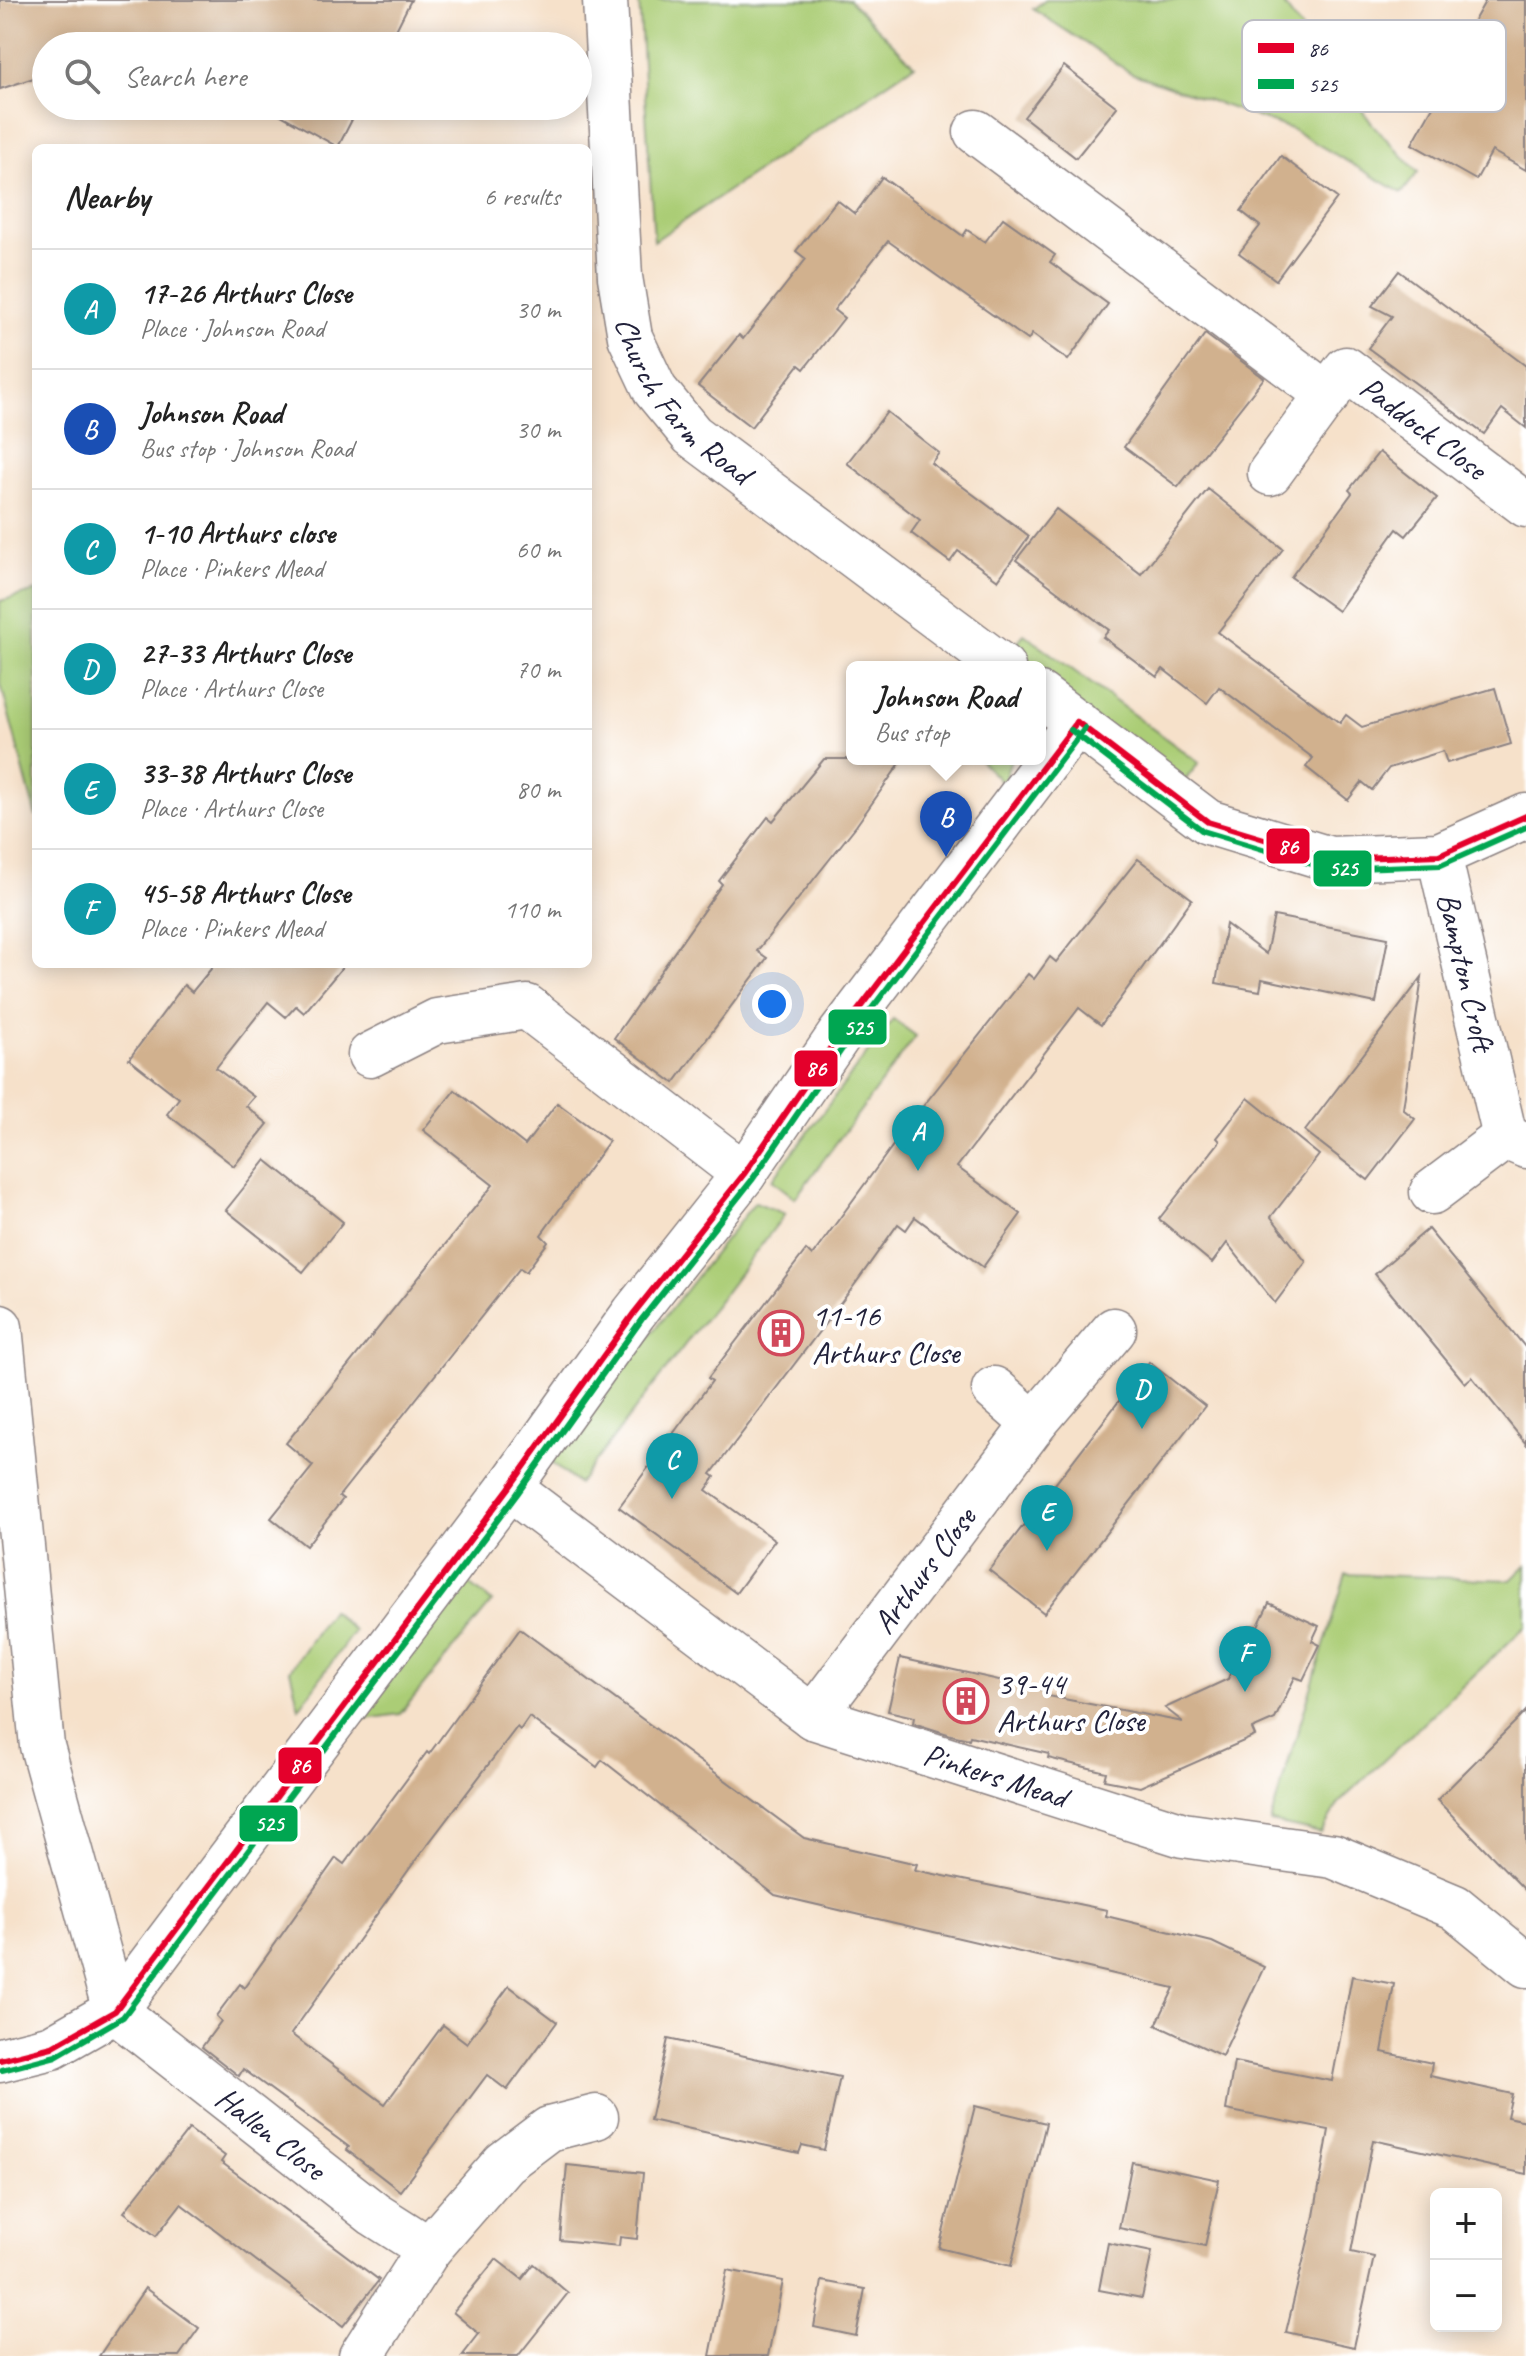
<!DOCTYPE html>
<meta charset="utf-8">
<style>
:root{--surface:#fff;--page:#f6f6f6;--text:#222;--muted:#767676;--line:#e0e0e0;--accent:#b45309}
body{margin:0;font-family:Caveat,sans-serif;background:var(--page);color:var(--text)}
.controls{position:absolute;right:24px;bottom:24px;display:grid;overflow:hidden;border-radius:12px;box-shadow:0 4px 20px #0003}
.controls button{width:72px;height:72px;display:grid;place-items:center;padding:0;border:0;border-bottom:2px solid var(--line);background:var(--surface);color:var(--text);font:40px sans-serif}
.you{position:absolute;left:772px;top:1004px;width:28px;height:28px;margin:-20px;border:6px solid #fff;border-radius:50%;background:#1a73e8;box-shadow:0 0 0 12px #1a73e833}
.badge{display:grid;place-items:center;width:52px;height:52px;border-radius:50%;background:var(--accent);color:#fff;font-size:26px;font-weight:700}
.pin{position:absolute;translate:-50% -66px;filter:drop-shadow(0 2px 4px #0008)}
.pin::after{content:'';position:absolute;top:42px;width:28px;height:24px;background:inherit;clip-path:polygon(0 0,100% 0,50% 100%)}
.popup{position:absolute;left:846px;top:661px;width:200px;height:104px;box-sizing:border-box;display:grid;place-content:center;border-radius:12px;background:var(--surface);filter:drop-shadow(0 2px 6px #0005);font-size:26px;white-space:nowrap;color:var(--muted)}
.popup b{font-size:30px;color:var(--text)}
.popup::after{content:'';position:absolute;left:50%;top:100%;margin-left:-16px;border:16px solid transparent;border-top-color:var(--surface)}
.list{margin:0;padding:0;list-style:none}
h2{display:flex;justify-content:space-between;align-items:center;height:104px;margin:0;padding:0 32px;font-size:34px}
h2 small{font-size:26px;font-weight:400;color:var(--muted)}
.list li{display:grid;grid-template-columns:52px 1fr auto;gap:24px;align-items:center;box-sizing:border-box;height:120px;padding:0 32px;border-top:2px solid var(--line)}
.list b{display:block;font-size:30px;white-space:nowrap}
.list p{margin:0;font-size:26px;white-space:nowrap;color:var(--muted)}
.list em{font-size:26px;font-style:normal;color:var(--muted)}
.icon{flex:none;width:44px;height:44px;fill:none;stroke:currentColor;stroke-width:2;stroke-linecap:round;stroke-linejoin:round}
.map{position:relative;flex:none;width:1526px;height:2356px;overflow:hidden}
.search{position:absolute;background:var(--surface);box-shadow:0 4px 20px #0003;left:32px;top:32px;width:560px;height:88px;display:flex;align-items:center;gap:20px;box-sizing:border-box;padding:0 28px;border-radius:44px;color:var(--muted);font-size:30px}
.panel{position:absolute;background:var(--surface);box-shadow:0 4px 20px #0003;left:32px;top:144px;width:560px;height:824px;border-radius:12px}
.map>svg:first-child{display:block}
.green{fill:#abcd76;stroke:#667858;stroke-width:2}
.building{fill:#d1b18e}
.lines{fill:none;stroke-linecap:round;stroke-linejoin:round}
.street-casing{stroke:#8c8282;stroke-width:47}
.street{stroke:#fff;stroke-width:44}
.bus-1-casing{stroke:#fff;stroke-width:12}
.bus-2-casing{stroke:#fff;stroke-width:12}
.bus-1{stroke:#e4002b;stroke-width:6}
.bus-2{stroke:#00a651;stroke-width:6}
.labels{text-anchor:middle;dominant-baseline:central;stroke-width:8;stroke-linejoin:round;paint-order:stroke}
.street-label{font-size:32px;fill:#22223b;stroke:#fff}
.poi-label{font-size:32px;fill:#22223b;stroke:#fff;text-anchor:start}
.key{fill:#fff;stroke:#bdbdc4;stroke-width:2}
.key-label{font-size:22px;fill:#22223b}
.line-badge{stroke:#fff;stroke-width:3}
.badge-label{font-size:22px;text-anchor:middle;font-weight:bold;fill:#fff}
</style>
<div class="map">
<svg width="1526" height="2356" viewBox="0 0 1526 2356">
<rect width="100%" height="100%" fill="#fff"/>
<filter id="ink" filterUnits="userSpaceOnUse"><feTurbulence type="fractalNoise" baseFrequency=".0125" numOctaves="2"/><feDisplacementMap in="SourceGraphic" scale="16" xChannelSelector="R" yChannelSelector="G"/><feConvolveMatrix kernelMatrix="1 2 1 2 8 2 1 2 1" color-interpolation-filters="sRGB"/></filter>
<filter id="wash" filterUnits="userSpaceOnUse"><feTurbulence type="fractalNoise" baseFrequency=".006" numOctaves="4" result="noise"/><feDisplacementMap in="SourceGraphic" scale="32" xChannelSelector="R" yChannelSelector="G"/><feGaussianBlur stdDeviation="1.8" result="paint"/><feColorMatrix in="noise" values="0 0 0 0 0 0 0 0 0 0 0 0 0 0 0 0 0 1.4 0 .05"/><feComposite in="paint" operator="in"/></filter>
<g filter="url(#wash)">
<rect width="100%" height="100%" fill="#f6e1ca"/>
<g class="green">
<path d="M639 0H849L914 65 654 241Z"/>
<path d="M1046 0H1280L1374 126 1418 172 1402 193 1291 129 1131 73 1033 9Z"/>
<path d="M36 591V817L0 681V601Z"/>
<path d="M1024 634 1199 763 1182 784 1040 677V667H1027L1008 653Z"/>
<path d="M979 759H1011L1003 784Z"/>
<path d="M893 1019 916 1036 795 1198 772 1180Z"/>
<path d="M755 1202 785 1214 578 1484 551 1462Z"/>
<path d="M1526 1565V1626L1339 1803 1321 1833 1270 1822 1346 1574 1511 1580Z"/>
<path d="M465 1580 492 1602 400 1714 360 1720Z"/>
<path d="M331 1610 354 1631 299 1708 290 1670Z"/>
</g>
<g id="blocks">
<g class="building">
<path d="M0 0H411L388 46H158L148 40 130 46H46V74L0 89Z"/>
<path d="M1486 0H1526V170L1492 151 1476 180 1412 144 1434 105 1428 101Z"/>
<path d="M1064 66 1117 107 1076 158 1024 117Z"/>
<path d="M265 106H359L338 147Z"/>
<path d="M1281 156 1337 198 1276 280 1239 253 1260 226 1241 211Z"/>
<path d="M882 177 963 236 967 230 985 242 1003 218 1055 255 1050 262 1108 304 1068 360 1032 334 1028 340 888 241 834 310 844 318 804 369 799 365 751 427 698 386 739 335 743 339 806 259 796 251 837 200 855 214Z"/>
<path d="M1399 271 1526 366V428L1502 409 1484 434 1368 348 1392 316 1372 306Z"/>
<path d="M1205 334 1264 378 1178 487 1124 447Z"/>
<path d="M887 412 939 453 931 463 1029 536 998 580 958 551 950 562 911 533 920 520 847 463Z"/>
<path d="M1379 452 1437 498 1406 536 1397 529 1338 611 1291 577 1352 493 1349 490Z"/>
<path d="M1208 489 1283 549 1218 632 1340 723 1346 715 1362 727 1495 688 1511 744 1447 763 1443 751 1389 768 1372 790 1362 782 1348 800 1306 767 1313 758 1219 687 1207 703 1163 669 1157 677 1103 637 1109 630 1016 560 1056 509 1141 574Z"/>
<path d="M824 759H903L856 826 757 951 767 958 674 1083 614 1038 722 884 719 881 768 817 773 821Z"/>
<path d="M1138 859 1192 899 1101 1025 1079 1008 957 1167 1021 1214 983 1267 915 1217 906 1230 898 1224 853 1287 711 1474 715 1477 706 1490 775 1540 736 1593 619 1507 712 1381 708 1378 806 1250 812 1256 905 1129 1028 974 1034 979 1050 957 1056 962Z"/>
<path d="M1274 916 1388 938 1376 1003 1262 979 1260 991 1216 983 1226 924 1266 954Z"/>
<path d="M215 964H345L304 1013 296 1006 286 1017 268 1002 216 1068 254 1097 246 1106 268 1124 234 1166 167 1114 179 1098 129 1059 184 985 192 992Z"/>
<path d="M1422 977 1403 1109 1415 1119 1368 1180 1305 1131Z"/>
<path d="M455 1090 525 1145 557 1103 609 1141 541 1235 548 1242 526 1272 520 1268 339 1496 343 1499 306 1546 271 1518 313 1466 286 1443 493 1185 423 1130Z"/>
<path d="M1248 1098 1319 1155 1271 1217 1306 1262 1275 1303 1227 1243 1212 1263 1159 1219 1220 1141 1217 1138Z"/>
<path d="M266 1160 343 1222 303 1272 226 1210Z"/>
<path d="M1428 1229 1526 1348V1444L1472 1377 1465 1383 1375 1274Z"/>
<path d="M1149 1362 1205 1406 1044 1613 989 1570Z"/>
<path d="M1269 1603 1319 1626 1312 1641 1320 1645 1303 1680 1295 1677 1275 1719 1252 1729 1255 1736 1140 1787 1104 1780 1106 1772 1048 1758 1049 1754 970 1736 969 1739 951 1735 913 1723 914 1717 888 1711 900 1658 1044 1690 1043 1695 1183 1722 1165 1708 1228 1679 1250 1625 1258 1626Z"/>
<path d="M520 1629 804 1838 917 1864 915 1870 1107 1910 1106 1916 1212 1942 1264 1967 1222 2056 1156 2025 1174 1988 775 1895 602 1760 597 1767 529 1717 520 1730 517 1727 415 1861 291 2034 385 2104 443 2025 467 2043 509 1986 557 2022 507 2090 487 2075 400 2191 347 2150 349 2147 243 2069 239 2076 202 2047 221 2021 216 2016 240 1984 244 1988 336 1858 344 1864 427 1752 429 1754Z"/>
<path d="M1526 1711V1891L1437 1800Z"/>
<path d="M1352 1976 1394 1984 1382 2052 1432 2063 1430 2076 1512 2094 1507 2117 1526 2121V2174L1373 2140 1351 2252 1374 2257 1354 2347 1286 2332 1314 2216 1329 2130 1226 2110 1234 2062 1332 2081Z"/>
<path d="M668 2039 840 2077 824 2150 802 2145 799 2153 650 2120Z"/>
<path d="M975 2106 1046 2123 1011 2266 939 2248Z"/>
<path d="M189 2129 225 2156 221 2162 379 2280 343 2326 181 2204 156 2236 124 2212Z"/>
<path d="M1132 2162 1219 2180 1205 2246 1119 2228Z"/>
<path d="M567 2165 643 2173 637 2239 620 2237 619 2246 560 2240Z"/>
<path d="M1108 2243 1152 2252 1142 2298 1099 2290Z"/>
<path d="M496 2259 522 2279 534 2264 568 2293 518 2356H462L479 2334 453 2312Z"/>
<path d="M727 2270 783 2281 768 2356H710Z"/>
<path d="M822 2281 865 2289 856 2336 814 2327Z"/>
<path d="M145 2288 199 2328 179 2356H99Z"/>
</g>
</g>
</g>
<g filter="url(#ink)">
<use href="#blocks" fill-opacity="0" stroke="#8c8282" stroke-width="2"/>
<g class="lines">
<g class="street-casing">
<g id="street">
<path id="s1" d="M605 0 620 277 630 337 655 390 692 435 1003 667"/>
<path d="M976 132 1328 395"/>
<path id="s2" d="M1270 473 1346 369 1526 505"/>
<path d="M1040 695 1208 822 1330 859 1439 855 1526 816"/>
<path id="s3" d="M1439 855 1505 1137"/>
<path d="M370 1055 437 1021 527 1007 744 1174"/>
<path d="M1432 1192 1505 1137 1526 1146"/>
<path id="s4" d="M0 1327 42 1746 115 2011 374 2214 429 2249 361 2356"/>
<path d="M994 1389 1034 1424"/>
<path id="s5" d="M509 1488 813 1717 1183 1835 1333 1856 1455 1907 1526 1965"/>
<path id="s6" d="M813 1717 1034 1424 1114 1330"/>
<path d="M0 2060 52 2047 115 2011 509 1488 634 1313 744 1174 840 1034 1077 722"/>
<path d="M429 2249 504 2163 549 2129 596 2117"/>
</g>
</g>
<use href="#street" class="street"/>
<g class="bus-1-casing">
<g id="bus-1">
<path d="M1077 722 1208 822 1330 859 1439 855 1526 816"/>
<path d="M0 2060 52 2047 115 2011 509 1488 634 1313 744 1174 840 1034 1077 722"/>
</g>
</g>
<g class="bus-2-casing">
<g id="bus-2">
<path d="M1071 730 1203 831 1328 869 1441 865 1526 827"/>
<path d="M2 2070 56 2056 123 2017 517 1494 642 1319 752 1180 848 1040 1085 728"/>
</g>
</g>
<use href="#bus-1" class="bus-1"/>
<use href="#bus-2" class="bus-2"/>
</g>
</g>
<defs>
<g id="building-ring" transform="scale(2.3)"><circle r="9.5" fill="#fff" stroke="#d1495b" stroke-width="1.5"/><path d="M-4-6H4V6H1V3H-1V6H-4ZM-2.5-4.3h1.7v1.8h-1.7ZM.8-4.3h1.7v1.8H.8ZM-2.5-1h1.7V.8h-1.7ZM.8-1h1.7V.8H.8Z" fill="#d1495b"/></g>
</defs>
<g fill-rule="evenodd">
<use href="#building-ring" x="781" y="1333"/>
<use href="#building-ring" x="966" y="1701"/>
</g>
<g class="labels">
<g class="street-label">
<text stroke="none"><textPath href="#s1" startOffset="422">Church Farm Road</textPath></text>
<text stroke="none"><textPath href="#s2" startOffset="226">Paddock Close</textPath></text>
<text stroke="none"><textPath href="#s3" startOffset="120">Bampton Croft</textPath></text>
<text stroke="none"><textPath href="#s6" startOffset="184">Arthurs Close</textPath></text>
<text stroke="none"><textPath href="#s5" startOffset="572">Pinkers Mead</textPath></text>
<text stroke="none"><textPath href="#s4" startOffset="894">Hallen Close</textPath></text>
</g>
<g class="poi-label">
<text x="812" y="1315">11-16<tspan x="812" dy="37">Arthurs Close</tspan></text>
<text x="997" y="1683">39-44<tspan x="997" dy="37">Arthurs Close</tspan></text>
</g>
</g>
<rect x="1242" y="20" width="264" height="92" rx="12" class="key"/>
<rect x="1258" y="43" width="36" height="10" fill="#e4002b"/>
<rect x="1258" y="79" width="36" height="10" fill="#00a651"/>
<g class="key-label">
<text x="1308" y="56">86</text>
<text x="1308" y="92">525</text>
</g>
<g class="line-badge">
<rect x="1265" y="827" width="46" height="38" rx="8" fill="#e4002b"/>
<rect x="1312" y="849" width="61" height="39" rx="8" fill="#00a651"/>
<rect x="827" y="1008" width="61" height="38" rx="8" fill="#00a651"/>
<rect x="793" y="1049" width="46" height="39" rx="8" fill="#e4002b"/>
<rect x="277" y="1746" width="46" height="39" rx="8" fill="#e4002b"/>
<rect x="238" y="1804" width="61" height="39" rx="8" fill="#00a651"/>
</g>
<g class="badge-label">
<text x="1288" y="854">86</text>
<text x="1343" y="876">525</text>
<text x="858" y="1035">525</text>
<text x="816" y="1076">86</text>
<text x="300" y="1773">86</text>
<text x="269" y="1831">525</text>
</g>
</svg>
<div class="controls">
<button>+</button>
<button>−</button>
</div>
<div class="you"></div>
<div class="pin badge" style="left:918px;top:1171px;background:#0f9aa8">A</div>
<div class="pin badge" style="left:946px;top:857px;background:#1a4fb4">B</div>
<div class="popup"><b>Johnson Road</b>Bus stop</div>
<div class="pin badge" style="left:672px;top:1499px;background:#0f9aa8">C</div>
<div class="pin badge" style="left:1142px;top:1429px;background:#0f9aa8">D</div>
<div class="pin badge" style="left:1047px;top:1551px;background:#0f9aa8">E</div>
<div class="pin badge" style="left:1245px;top:1692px;background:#0f9aa8">F</div>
<div class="search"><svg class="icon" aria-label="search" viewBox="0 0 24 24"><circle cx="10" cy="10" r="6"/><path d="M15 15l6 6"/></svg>Search here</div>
<section class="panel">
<h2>Nearby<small>6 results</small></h2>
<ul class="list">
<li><span class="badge" style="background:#0f9aa8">A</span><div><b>17-26 Arthurs Close</b><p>Place · Johnson Road</p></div><em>30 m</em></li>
<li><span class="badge" style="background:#1a4fb4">B</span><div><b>Johnson Road</b><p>Bus stop · Johnson Road</p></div><em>30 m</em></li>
<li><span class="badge" style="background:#0f9aa8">C</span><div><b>1-10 Arthurs close</b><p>Place · Pinkers Mead</p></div><em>60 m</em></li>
<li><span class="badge" style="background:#0f9aa8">D</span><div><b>27-33 Arthurs Close</b><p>Place · Arthurs Close</p></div><em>70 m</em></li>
<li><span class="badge" style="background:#0f9aa8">E</span><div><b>33-38 Arthurs Close</b><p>Place · Arthurs Close</p></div><em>80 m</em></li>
<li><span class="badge" style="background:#0f9aa8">F</span><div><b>45-58 Arthurs Close</b><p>Place · Pinkers Mead</p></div><em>110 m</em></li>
</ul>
</section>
</div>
